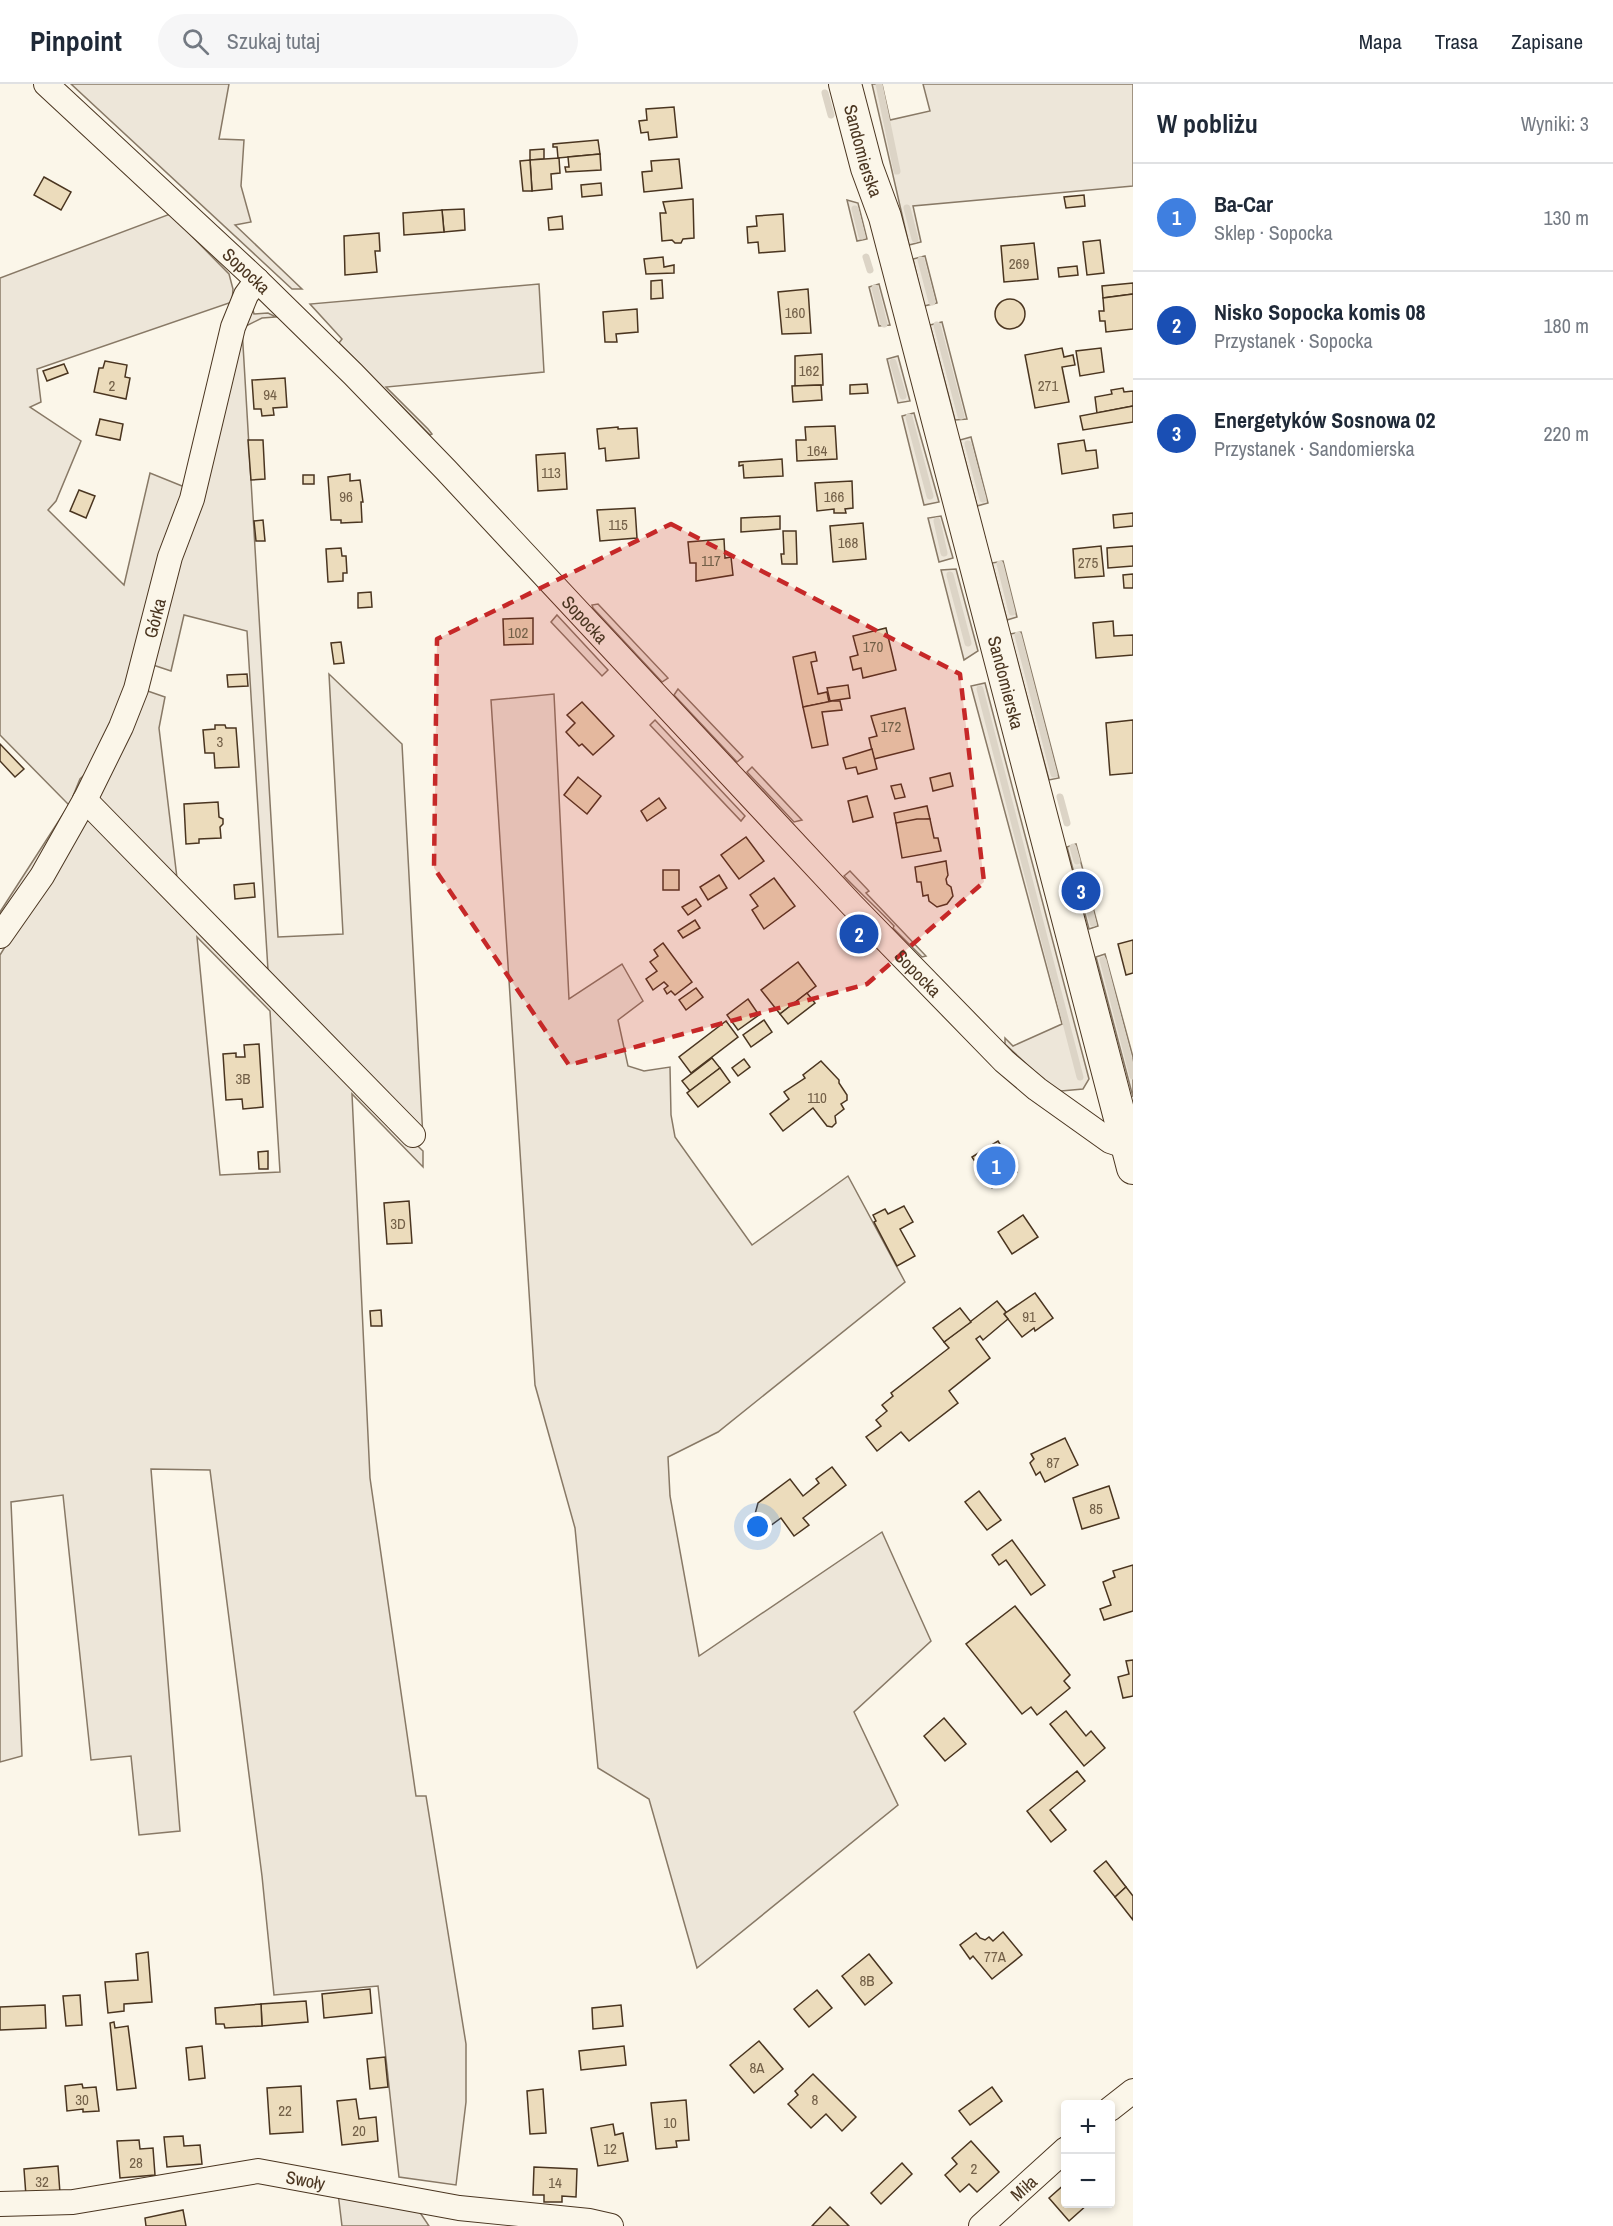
<!DOCTYPE html>
<html lang="pl">
<meta charset="utf-8">
<style>
:root{--surface:#fff;--page:#f6f6f7;--text:#1f2937;--muted:#747a83;--line:#e0e1e3;--accent:#c62828}
body{margin:0;font-family:"Archivo Narrow",sans-serif;background:var(--page);color:var(--text)}
.controls{position:absolute;right:18px;bottom:18px;display:grid;overflow:hidden;border-radius:6px;box-shadow:0 3px 9px #0003}
.controls button{width:54px;height:54px;display:grid;place-items:center;padding:0;border:0;border-bottom:2px solid var(--line);background:var(--surface);color:var(--text);font:30px sans-serif}
.you{position:absolute;left:758px;top:1443px;width:21px;height:21px;margin:-15px;border:4px solid #fff;border-radius:50%;background:#1a73e8;box-shadow:0 0 0 9px #1a73e833}
.badge{display:grid;place-items:center;width:39px;height:39px;border-radius:50%;background:var(--accent);color:#fff;font-size:20px;font-weight:700}
.pin{position:absolute;translate:-50% -50%;border:3px solid #fff;box-shadow:0 2px 6px #0006}
.list{margin:0;padding:0;list-style:none}
h2{display:flex;justify-content:space-between;align-items:center;height:78px;margin:0;padding:0 24px;font-size:26px}
h2 small{font-size:20px;font-weight:400;color:var(--muted)}
.list li{display:grid;grid-template-columns:39px 1fr auto;gap:18px;align-items:center;box-sizing:border-box;height:108px;padding:0 24px;border-top:2px solid var(--line)}
.list b{display:block;font-size:22px;white-space:nowrap}
.list p{margin:0;font-size:20px;white-space:nowrap;color:var(--muted)}
.list em{font-size:20px;font-style:normal;color:var(--muted)}
.icon{flex:none;width:33px;height:33px;fill:none;stroke:currentColor;stroke-width:2;stroke-linecap:round;stroke-linejoin:round}
.map{position:relative;flex:none;width:1133px;height:2142px;overflow:hidden}
header{display:flex;align-items:center;gap:36px;box-sizing:border-box;height:84px;padding:0 30px;background:var(--surface);border-bottom:2px solid var(--line)}
header strong{font-size:28px}
nav{display:flex;gap:33px;margin-inline-start:auto;font-size:21px}
.search{width:420px;height:54px;background:var(--page);display:flex;align-items:center;gap:15px;box-sizing:border-box;padding:0 21px;border-radius:33px;color:var(--muted);font-size:22px}
main{display:flex}
aside{flex:1;background:var(--surface)}
.map>svg:first-child{display:block}
.green{fill:#ede6d9;stroke:#887966;stroke-width:1.5;fill-rule:evenodd}
.lines{fill:none;stroke-linecap:round;stroke-linejoin:round}
.stream{stroke:#dcd4c6;stroke-width:7}
.building{fill:#ecdcbc;stroke:#4a3520;stroke-width:1.5}
.minor-casing{stroke:#4a3520;stroke-width:26}
.major-casing{stroke:#4a3520;stroke-width:34}
.minor{stroke:#fbf6e9;stroke-width:24}
.major{stroke:#fbf6e9;stroke-width:32}
.marked{fill:#c62828;fill-opacity:0.2;stroke:#c62828;stroke-width:4.5;stroke-dasharray:12 8;stroke-linejoin:round}
.labels{text-anchor:middle;dominant-baseline:central;stroke-width:4.5;stroke-linejoin:round;paint-order:stroke}
.number-label{font-size:15px;fill:#725f47}
.street-label{font-size:18px;fill:#4a3520;stroke:#fbf6e9}
</style>
<header>
<strong>Pinpoint</strong>
<div class="search"><svg class="icon" aria-label="search" viewBox="0 0 24 24"><circle cx="10" cy="10" r="6"/><path d="M15 15l6 6"/></svg>Szukaj tutaj</div>
<nav><a>Mapa</a><a>Trasa</a><a>Zapisane</a></nav>
</header>
<main>
<div class="map">
<svg width="1133" height="2142" viewBox="0 0 1133 2142">
<rect width="100%" height="100%" fill="#fbf6e9"/>
<g class="green">
<path d="M71 0H229L219 55 244 56 241 102 251 138 235 141 302 205H292Z"/>
<path d="M872 0H882L890 36 930 27 923 0H1133V102L913 122 921 158 909 161Z"/>
<path d="M847 116 858 119 867 155 857 157Z"/>
<path d="M170 130 229 190 233 205 232 218 37 285 41 318 30 323 81 357 56 417 48 426 124 501 150 389 187 404 126 616 95 681 80 695 73 712 72 725 0 848V828L69 721 0 651V194Z"/>
<path d="M925 172 937 219 924 222 913 175Z"/>
<path d="M539 200 544 288 386 303 428 345 432 350 430 351 339 259 342 255 310 220Z"/>
<path d="M879 200 890 241 879 242 869 203Z"/>
<path d="M253 226 254 230 268 229 276 233 262 234 242 244 278 853 343 850 329 590 402 660 423 1054 189 814 194 811 268 886 247 547 184 531 171 587 147 579 197 418 238 243 246 230Z"/>
<path d="M942 238 967 335 955 336 930 241Z"/>
<path d="M898 272 910 317 898 319 887 275Z"/>
<path d="M914 329 939 418 924 421 902 332Z"/>
<path d="M971 353 988 419 977 422 960 356Z"/>
<path d="M941 432 953 474 939 478 928 434Z"/>
<path d="M1003 477 1017 533 1007 536 992 479Z"/>
<path d="M956 485 978 567 964 576 941 486Z"/>
<path d="M598 520 668 594 662 598 593 524 592 521Z"/>
<path d="M557 531 608 586 602 592 551 538Z"/>
<path d="M1021 548 1059 694 1049 696 1010 550Z"/>
<path d="M985 599 1089 995 1083 1005 1061 1007 1050 1002 1005 960V954L1013 962 1062 940 971 602Z"/>
<path d="M139 604 165 613 159 644 177 794 96 715Z"/>
<path d="M678 605 743 673 737 678 674 611Z"/>
<path d="M554 610 569 915 622 880 643 917 618 936 628 982 644 987 670 983 671 1031 675 1053 752 1161 848 1092 905 1198 718 1348 668 1373 670 1412 699 1572 882 1448 931 1557 854 1628 898 1721 697 1884 649 1715 598 1684 575 1444 535 1301 491 616Z"/>
<path d="M655 636 745 732 741 737 650 641Z"/>
<path d="M752 683 802 736 794 738 747 688Z"/>
<path d="M86 730 351 998 423 1067V1083L352 1010 370 1394 416 1712H426L466 1960V2018L456 2101 399 2093 378 1902 274 1911 262 1792 210 1386 151 1385 180 1747 139 1751 131 1672 91 1676 63 1411 11 1418 22 1672 0 1678V871ZM197 853 270 927 280 1088 220 1091Z"/>
<path d="M1076 760 1098 842 1089 845 1067 763Z"/>
<path d="M850 787 869 807 866 809 926 872 922 873 893 844 894 842C878 825 861 810 844 792Z"/>
<path d="M1105 870 1133 973V1013L1096 873Z"/>
<path d="M338 2109 417 2124 429 2142H342Z"/>
</g>
<g class="lines">
<g class="stream">
<path d="M879 0 897 87"/>
<path d="M825 9 831 31"/>
<path d="M907 124 915 155"/>
<path d="M855 125 862 152"/>
<path d="M866 173 870 186"/>
<path d="M921 176 932 218"/>
<path d="M875 204 884 240"/>
<path d="M937 241 961 332"/>
<path d="M893 278 903 312"/>
<path d="M909 333 930 412"/>
<path d="M968 360 983 415"/>
<path d="M937 437 944 469"/>
<path d="M1000 480 1012 528"/>
<path d="M950 491 968 559"/>
<path d="M1018 551 1054 690"/>
<path d="M980 605 1080 993"/>
<path d="M1060 713 1067 739"/>
<path d="M1073 763 1077 777"/>
<path d="M1083 799 1093 839"/>
<path d="M1103 876 1133 992"/>
</g>
</g>
<g class="building">
<path d="M674 23 677 53 649 56 648 48 641 49 639 37 647 36 646 25Z"/>
<path d="M598 56 600 70 558 74 557 63H553V60Z"/>
<path d="M544 65V75L530 76V66Z"/>
<path d="M600 70 601 86 566 88 565 83H569L568 73Z"/>
<path d="M559 74 560 89 551 90 552 105 532 107 530 76Z"/>
<path d="M679 75 682 104 644 108 642 88 652 87 651 77Z"/>
<path d="M530 76 532 107H523L520 77Z"/>
<path d="M44 93 71 108 61 126 34 111Z"/>
<path d="M601 99 602 111 582 113 581 101Z"/>
<path d="M1084 111 1085 122 1066 124 1064 113Z"/>
<path d="M693 115 694 154 683 155 681 159H675L672 156 662 157 660 129H666L663 118Z"/>
<path d="M464 125 465 146 444 148 442 126Z"/>
<path d="M442 126 444 148 404 151 403 129Z"/>
<path d="M783 130 785 167 759 169 758 158 748 159 747 143 757 142 756 132Z"/>
<path d="M562 132 563 145 549 146 548 134Z"/>
<path d="M379 149 380 167H375L377 188 345 191 344 152Z"/>
<path d="M1100 156 1104 189 1087 191 1083 158Z"/>
<path d="M1034 159 1038 195 1004 198 1001 162Z"/>
<path d="M663 173 664 183 674 181V189L646 190 644 175Z"/>
<path d="M1077 182 1078 191 1059 193 1058 184Z"/>
<path d="M662 196 663 214 651 215V197Z"/>
<path d="M1133 199V210L1103 214 1102 202Z"/>
<path d="M808 205 811 249 782 250 778 208Z"/>
<path d="M1133 210V245L1106 248 1105 237H1100L1099 227H1104L1103 214Z"/>
<circle cx="1010" cy="230" r="15"/>
<path d="M637 225 638 248 616 250 617 258H605L603 228Z"/>
<path d="M1062 264 1064 273 1073 271 1075 281 1062 283 1069 318 1035 324 1025 271Z"/>
<path d="M1101 264 1104 288 1080 292 1076 267Z"/>
<path d="M822 270 823 301 795 302V272Z"/>
<path d="M105 277 127 281 125 293 130 294 126 315 94 308 99 284H103Z"/>
<path d="M64 280 68 289 47 297 43 287Z"/>
<path d="M285 294 287 323 273 324 274 331 262 332 261 325H254L252 296Z"/>
<path d="M867 300 868 309 850 310V301Z"/>
<path d="M821 301 822 316 793 318 792 302Z"/>
<path d="M1123 304 1124 308 1133 307V322L1097 329 1095 313 1112 310 1111 306Z"/>
<path d="M1133 322V338L1083 346 1080 332Z"/>
<path d="M100 335 123 340 120 356 96 351Z"/>
<path d="M835 342 837 375 797 377 796 356H806L805 343Z"/>
<path d="M618 343V345L637 344 639 374 606 377 605 364 599 365 597 345Z"/>
<path d="M248 356H263L265 395 251 396Z"/>
<path d="M1084 356 1086 367 1096 366 1098 384 1062 390 1058 360Z"/>
<path d="M565 369 567 405 538 407 536 371Z"/>
<path d="M782 375 783 392 744 394 743 381 739 382V378Z"/>
<path d="M350 390V397L360 396 363 418H361L362 438 341 439V436H331L328 393Z"/>
<rect x="303" y="391" width="11" height="9"/>
<path d="M852 397 853 424 845 425 846 429H834V425L817 427 815 399Z"/>
<path d="M79 406 95 412 86 434 70 427Z"/>
<path d="M635 424 637 454 600 457 597 426Z"/>
<path d="M1133 429V442L1114 444 1113 431Z"/>
<path d="M780 432V445L741 448V434Z"/>
<path d="M263 436 265 457H256L254 437Z"/>
<path d="M863 439 866 475 833 478 830 442Z"/>
<path d="M783 447H796L797 480H782L781 470H784Z"/>
<path d="M724 455 725 474 731 473 733 491 696 497V479H690L688 458Z"/>
<path d="M1101 462 1104 492 1075 494 1073 465Z"/>
<path d="M1133 462V482L1108 484 1107 464Z"/>
<path d="M341 464 342 472H346L347 489H343V497L328 498 326 465Z"/>
<path d="M1133 490V504H1124L1123 491Z"/>
<path d="M371 508 372 523 358 524V509Z"/>
<path d="M533 534V560L504 561 503 535Z"/>
<path d="M1113 537 1114 552 1133 551V571L1096 574 1093 539Z"/>
<path d="M886 544 896 586 863 594 861 584 853 586 850 573 858 571 853 552Z"/>
<path d="M341 558 344 579 334 580 331 559Z"/>
<path d="M815 568 817 577 811 578 818 610 827 608 829 618 803 623 793 573Z"/>
<path d="M247 590 248 602 228 603 227 591Z"/>
<path d="M848 601 850 614 830 617 827 604Z"/>
<path d="M832 617H840L842 626 822 628 828 661 812 664 803 623Z"/>
<path d="M582 618 614 652 593 671 582 660 579 662 566 648 575 639 567 631Z"/>
<path d="M905 624 914 665 874 675 869 654 877 652 871 632Z"/>
<path d="M1133 636V689L1110 691 1106 639Z"/>
<path d="M215 641H225L226 644H236L239 683 215 684 214 669H205L203 646 215 645Z"/>
<path d="M0 660 24 685 15 693 0 677Z"/>
<path d="M872 665 877 685 858 690 856 683 846 685 843 674Z"/>
<path d="M950 689 953 702 933 707 930 694Z"/>
<path d="M578 693 601 712 587 730 564 711Z"/>
<path d="M901 700 905 713 895 715 891 702Z"/>
<path d="M867 712 873 733 853 738 848 717Z"/>
<path d="M659 714 666 724 647 737 641 727Z"/>
<path d="M218 718 219 733 223 735V740L220 743 221 754 199 755V759L186 760 184 720Z"/>
<path d="M927 722 930 735 896 739 894 729Z"/>
<path d="M917 735H930L934 754H938L941 767 902 774 896 739Z"/>
<path d="M746 753 764 777 739 795 721 771Z"/>
<path d="M946 777 948 791 946 795 947 800 951 803 953 812 947 820 937 823 929 817 928 811 923 812 921 798H917L915 783Z"/>
<rect x="663" y="786" width="16" height="20"/>
<path d="M719 791 727 804 708 816 700 803Z"/>
<path d="M774 794 795 822 764 845 752 826 758 822 750 811Z"/>
<path d="M254 799 255 813 235 815 234 801Z"/>
<path d="M696 815 701 822 688 831 682 823Z"/>
<path d="M695 836 700 844 683 854 678 847Z"/>
<path d="M1133 856V889L1126 891 1118 860Z"/>
<path d="M663 859 692 898 675 911 671 907 667 910 664 905 668 902 664 898 653 906 646 895 657 887 650 878 658 872 654 866Z"/>
<path d="M798 878 816 902 780 930 761 906Z"/>
<path d="M696 904 703 913 686 926 679 916Z"/>
<path d="M807 909 815 919 788 940 780 930Z"/>
<path d="M748 915 759 931 738 946 727 931Z"/>
<path d="M764 936 772 948 751 963 743 951Z"/>
<path d="M726 937 738 953 691 989 679 973Z"/>
<path d="M259 960 263 1023 243 1025 242 1015 226 1016 223 970 236 969V973H245L244 961Z"/>
<path d="M712 974 720 984 690 1007 682 997Z"/>
<path d="M744 975 750 983 738 992 732 984Z"/>
<path d="M821 977 839 996V999L847 1011V1016L841 1020 844 1025 835 1032 836 1039 832 1043 827 1042 813 1024 783 1047 770 1030 789 1015 784 1008 805 994 803 991Z"/>
<path d="M720 984 730 998 698 1023 687 1009Z"/>
<path d="M998 1057 1017 1088 992 1104 972 1073Z"/>
<path d="M268 1067V1085H259L258 1068Z"/>
<path d="M409 1117 412 1159 387 1160 384 1119Z"/>
<path d="M904 1122 913 1138 900 1145 915 1172 897 1182 874 1138 876 1137 873 1131 885 1125 888 1130Z"/>
<path d="M1023 1131 1038 1153 1012 1170 998 1148Z"/>
<path d="M1035 1209 1053 1234 1035 1247 1034 1244 1022 1253 1004 1230Z"/>
<path d="M997 1217 1006 1228 1004 1230 1008 1235 983 1256 980 1252 976 1255 990 1274 949 1307 958 1319 909 1357 901 1348 877 1367 866 1353 881 1342 876 1336 887 1327 882 1321 893 1312 891 1309 949 1264 944 1258Z"/>
<path d="M960 1224 971 1238 944 1258 933 1244Z"/>
<path d="M381 1226 382 1242H371L370 1227Z"/>
<path d="M1065 1354 1078 1381 1045 1398 1040 1388 1036 1391 1030 1379 1034 1375 1031 1370Z"/>
<path d="M832 1383 846 1401 803 1434 809 1441 794 1452 781 1434 766 1445 755 1430 758 1419 790 1395 803 1412 819 1399 816 1395Z"/>
<path d="M1109 1402 1119 1434 1082 1445 1073 1414Z"/>
<path d="M979 1407 1001 1436 987 1446 965 1418Z"/>
<path d="M1012 1456 1045 1501 1031 1511 1006 1476 999 1481 992 1471Z"/>
<path d="M1133 1481V1527L1104 1536 1100 1525 1111 1521 1103 1498 1115 1493 1113 1487Z"/>
<path d="M1015 1522 1070 1591 1064 1597 1070 1604 1037 1631 1031 1623 1022 1630 966 1560Z"/>
<path d="M1133 1576V1612L1123 1614 1118 1593 1129 1590 1126 1577Z"/>
<path d="M1066 1627 1086 1652 1091 1647 1105 1664 1084 1682 1050 1640Z"/>
<path d="M944 1634 966 1660 945 1677 924 1652Z"/>
<path d="M1077 1687 1085 1697 1050 1726 1066 1746 1051 1758 1027 1727Z"/>
<path d="M1106 1777 1126 1803 1115 1813 1094 1787Z"/>
<path d="M1126 1803 1133 1812V1836L1115 1813Z"/>
<path d="M1003 1848 1022 1871 992 1895 973 1872 970 1875 960 1861 976 1849 980 1854 985 1856 989 1853 993 1857Z"/>
<path d="M148 1868 152 1918 124 1920V1927L108 1929 105 1898 138 1896 136 1870Z"/>
<path d="M869 1870 892 1899 865 1921 842 1892Z"/>
<path d="M370 1905 372 1929 324 1934 322 1910Z"/>
<path d="M817 1906 832 1924 809 1943 794 1925Z"/>
<path d="M80 1911 82 1941 66 1942 63 1912Z"/>
<path d="M306 1917 308 1938 262 1942 261 1920Z"/>
<path d="M261 1920 262 1942 225 1944 224 1940H216L215 1924Z"/>
<path d="M45 1921 46 1944 0 1946V1923Z"/>
<path d="M621 1921 623 1942 593 1945 592 1924Z"/>
<path d="M114 1938 115 1944 128 1942 136 2004 117 2006 110 1939Z"/>
<path d="M759 1957 783 1985 754 2009 730 1981Z"/>
<path d="M202 1962 205 1994 189 1996 186 1964Z"/>
<path d="M624 1962 626 1981 581 1986 579 1967Z"/>
<path d="M385 1973 388 2003 370 2005 367 1975Z"/>
<path d="M813 1990 856 2033 842 2047 826 2030 811 2044 788 2020 798 2011 795 2007Z"/>
<path d="M82 2000 83 2004 96 2003 99 2027 83 2028V2025L67 2027 65 2002Z"/>
<path d="M301 2002 303 2048 270 2050 267 2004Z"/>
<path d="M992 2003 1002 2017 970 2041 959 2027Z"/>
<path d="M543 2005 546 2049 530 2050 527 2007Z"/>
<path d="M356 2015 359 2035 376 2033 378 2057 342 2061 337 2017Z"/>
<path d="M686 2016 689 2056 676 2057 677 2063 656 2065 651 2019Z"/>
<path d="M613 2040 615 2051 623 2049 628 2077 598 2082 591 2044Z"/>
<path d="M183 2052 184 2062 200 2061 202 2080 167 2083 164 2053Z"/>
<path d="M139 2056 140 2065 153 2064 155 2091 120 2094 117 2057Z"/>
<path d="M971 2057 999 2088 977 2108 969 2100 960 2108 945 2091 957 2080 952 2074Z"/>
<path d="M902 2079 912 2090 881 2120 871 2109Z"/>
<path d="M58 2082 60 2109 26 2112 24 2085Z"/>
<path d="M534 2083 577 2085 576 2113 562 2112V2118H544V2111H533Z"/>
<path d="M1066 2099V2120H1088L1069 2137 1049 2114Z"/>
<path d="M830 2123 849 2142H812Z"/>
<path d="M183 2126 186 2142H146L145 2134Z"/>
</g>
<g class="lines">
<g class="minor-casing">
<g id="minor">
<path id="s1" d="M46 0 257 196 353 290 446 386 851 820 1004 977 1037 1005 1110 1057 1128 1063 1133 1062"/>
<path d="M85 716 413 1051"/>
<path id="s2" d="M0 852 42 792 85 716 121 643 136 605 170 473 192 415 233 243 246 211 257 196"/>
<path d="M1110 2025 1133 2007"/>
<path id="s3" d="M0 2120 73 2118 258 2087 459 2124 589 2137 611 2142"/>
<path id="s4" d="M981 2142 1066 2065"/>
</g>
</g>
<g class="major-casing">
<g id="major">
<path id="s5" d="M845 0 867 84 885 133 1133 1084"/>
</g>
</g>
<use href="#minor" class="minor"/>
<use href="#major" class="major"/>
</g>
<path class="marked" d="M671 440 960 590 984 798 867 900 569 981 434 784 437 555Z"/>
<g class="labels">
<g class="number-label">
<text x="1019" y="179">269</text>
<text x="795" y="228">160</text>
<text x="809" y="286">162</text>
<text x="112" y="301">2</text>
<text x="1048" y="301">271</text>
<text x="270" y="310">94</text>
<text x="817" y="366">164</text>
<text x="551" y="388">113</text>
<text x="346" y="412">96</text>
<text x="834" y="412">166</text>
<text x="618" y="440">115</text>
<text x="848" y="458">168</text>
<text x="711" y="476">117</text>
<text x="1088" y="478">275</text>
<text x="518" y="548">102</text>
<text x="873" y="562">170</text>
<text x="891" y="642">172</text>
<text x="220" y="657">3</text>
<text x="243" y="994">3B</text>
<text x="817" y="1013">110</text>
<text x="398" y="1139">3D</text>
<text x="1029" y="1232">91</text>
<text x="1053" y="1378">87</text>
<text x="1096" y="1424">85</text>
<text x="995" y="1872">77A</text>
<text x="867" y="1896">8B</text>
<text x="757" y="1983">8A</text>
<text x="82" y="2015">30</text>
<text x="815" y="2015">8</text>
<text x="285" y="2026">22</text>
<text x="670" y="2038">10</text>
<text x="359" y="2046">20</text>
<text x="610" y="2064">12</text>
<text x="136" y="2078">28</text>
<text x="974" y="2084">2</text>
<text x="42" y="2097">32</text>
<text x="555" y="2098">14</text>
</g>
<g class="street-label">
<text stroke="none"><textPath href="#s5" startOffset="69">Sandomierska</textPath></text>
<text stroke="none"><textPath href="#s1" startOffset="274">Sopocka</textPath></text>
<text stroke="none"><textPath href="#s2" startOffset="356">Górka</textPath></text>
<text stroke="none"><textPath href="#s1" startOffset="760">Sopocka</textPath></text>
<text stroke="none"><textPath href="#s5" startOffset="620">Sandomierska</textPath></text>
<text stroke="none"><textPath href="#s1" startOffset="1246">Sopocka</textPath></text>
<text stroke="none"><textPath href="#s3" startOffset="309">Swoły</textPath></text>
<text stroke="none"><textPath href="#s4" startOffset="57">Miła</textPath></text>
</g>
</g>
</svg>
<div class="controls">
<button>+</button>
<button>−</button>
</div>
<div class="you"></div>
<div class="pin badge" style="left:996px;top:1082px;background:#3f7fe0">1</div>
<div class="pin badge" style="left:859px;top:850px;background:#1a4fb4">2</div>
<div class="pin badge" style="left:1081px;top:807px;background:#1a4fb4">3</div>
</div>
<aside>
<h2>W pobliżu<small>Wyniki: 3</small></h2>
<ul class="list">
<li><span class="badge" style="background:#3f7fe0">1</span><div><b>Ba-Car</b><p>Sklep · Sopocka</p></div><em>130 m</em></li>
<li><span class="badge" style="background:#1a4fb4">2</span><div><b>Nisko Sopocka komis 08</b><p>Przystanek · Sopocka</p></div><em>180 m</em></li>
<li><span class="badge" style="background:#1a4fb4">3</span><div><b>Energetyków Sosnowa 02</b><p>Przystanek · Sandomierska</p></div><em>220 m</em></li>
</ul>
</aside>
</main>
